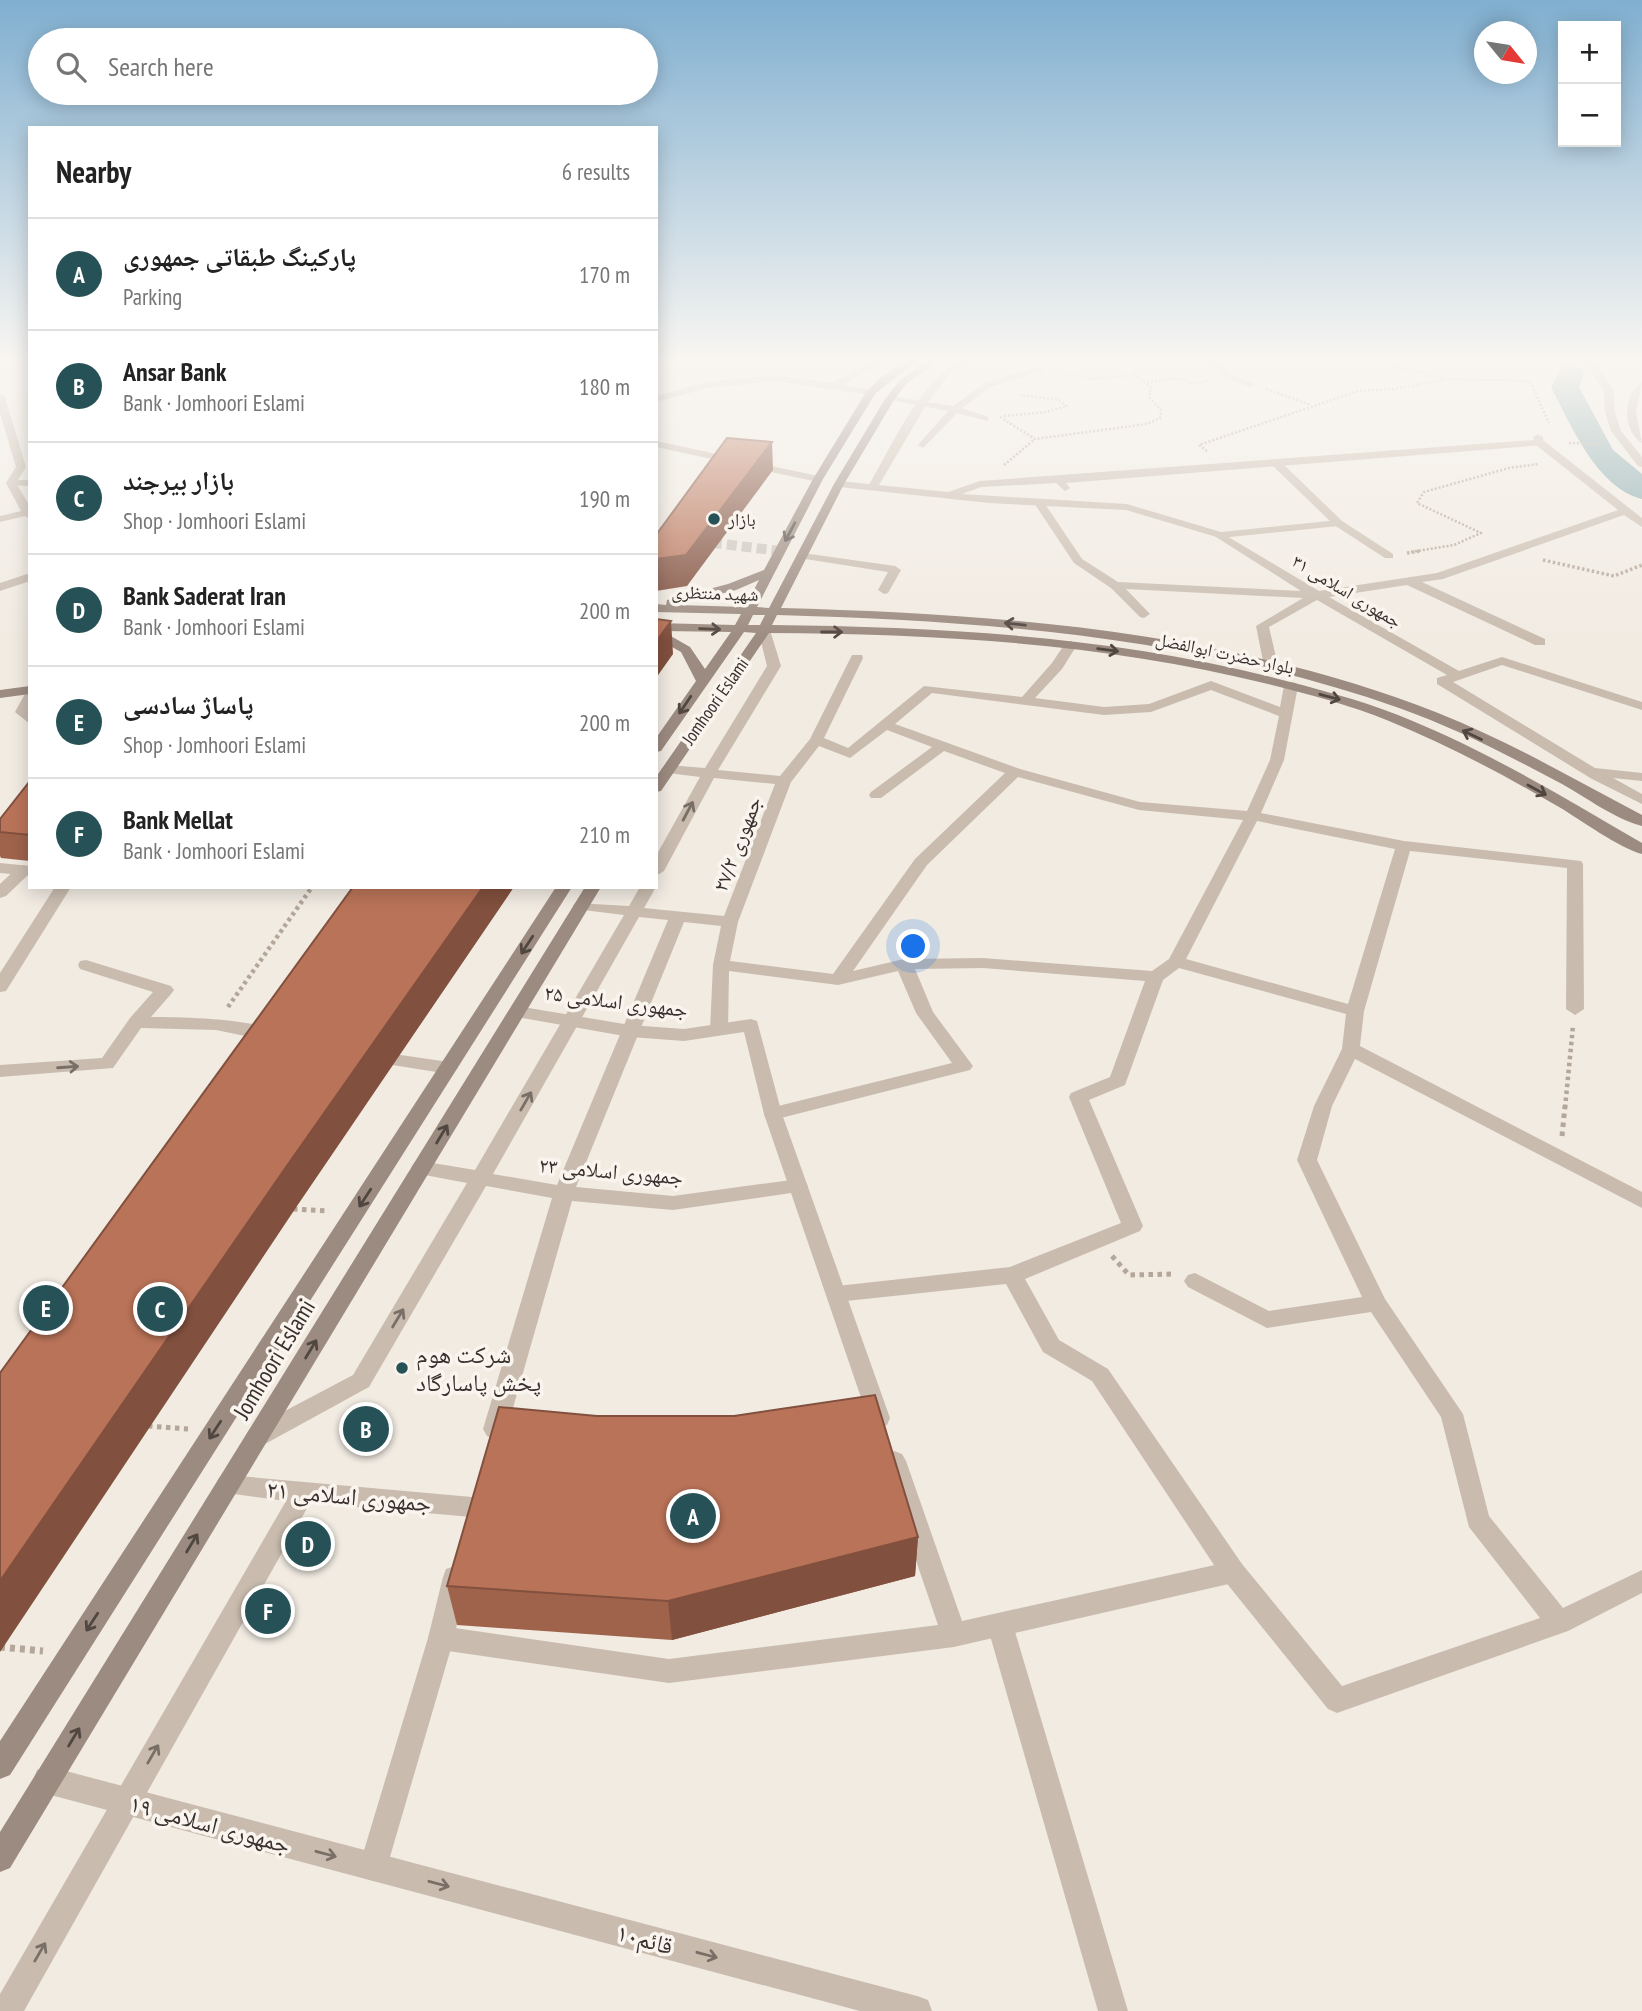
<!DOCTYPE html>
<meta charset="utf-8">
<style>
:root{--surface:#fff;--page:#f6f6f6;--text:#222;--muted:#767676;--line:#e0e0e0;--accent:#265156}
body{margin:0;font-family:"PT Sans Narrow","Noto Naskh Arabic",sans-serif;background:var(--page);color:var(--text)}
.controls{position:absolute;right:21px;top:21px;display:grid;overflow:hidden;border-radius:0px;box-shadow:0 4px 18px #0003}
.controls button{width:63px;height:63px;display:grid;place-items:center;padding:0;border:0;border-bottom:2px solid var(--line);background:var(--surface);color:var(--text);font:35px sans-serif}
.compass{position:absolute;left:1474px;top:21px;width:63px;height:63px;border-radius:50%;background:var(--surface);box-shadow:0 4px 18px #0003;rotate:120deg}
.you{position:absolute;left:914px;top:947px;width:24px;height:24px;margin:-18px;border:5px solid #fff;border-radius:50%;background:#1a73e8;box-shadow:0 0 0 10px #1a73e833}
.badge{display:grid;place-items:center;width:46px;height:46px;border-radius:50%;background:var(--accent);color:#fff;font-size:23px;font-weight:700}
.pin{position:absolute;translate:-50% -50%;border:4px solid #fff;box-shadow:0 2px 7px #0006}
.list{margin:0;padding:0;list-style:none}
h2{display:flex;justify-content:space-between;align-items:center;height:91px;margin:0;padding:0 28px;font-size:30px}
h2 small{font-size:23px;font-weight:400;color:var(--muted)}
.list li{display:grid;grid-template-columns:46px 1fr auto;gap:21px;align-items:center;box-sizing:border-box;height:112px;padding:0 28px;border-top:2px solid var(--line)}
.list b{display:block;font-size:26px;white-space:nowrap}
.list p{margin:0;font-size:23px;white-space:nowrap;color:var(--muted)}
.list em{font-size:23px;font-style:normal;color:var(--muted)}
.icon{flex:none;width:38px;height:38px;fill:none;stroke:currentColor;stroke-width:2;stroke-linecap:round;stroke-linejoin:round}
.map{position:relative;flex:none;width:1642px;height:2011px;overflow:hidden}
.search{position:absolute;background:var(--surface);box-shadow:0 4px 18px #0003;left:28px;top:28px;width:630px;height:77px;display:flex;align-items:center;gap:18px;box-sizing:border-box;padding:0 24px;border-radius:38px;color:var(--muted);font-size:26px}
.panel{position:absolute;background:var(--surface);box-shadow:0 4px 18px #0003;left:28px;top:126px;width:630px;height:763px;border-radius:0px}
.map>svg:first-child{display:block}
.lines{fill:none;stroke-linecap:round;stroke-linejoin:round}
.river{fill:#84a8ab;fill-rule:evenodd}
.minor-tunnel-far1{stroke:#ccc6be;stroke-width:10;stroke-dasharray:10 5;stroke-linecap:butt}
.minor-tunnel{stroke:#ccc6be;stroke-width:13;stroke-dasharray:13 6;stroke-linecap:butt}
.path-far4{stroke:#b4a699;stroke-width:2.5;stroke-dasharray:2 2;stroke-linecap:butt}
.path-far3{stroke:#b4a699;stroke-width:3.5;stroke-dasharray:2.5 2.5;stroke-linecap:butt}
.path-far2{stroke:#b4a699;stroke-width:4.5;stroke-dasharray:3.5 3.5;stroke-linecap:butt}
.path-far1{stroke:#b4a699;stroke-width:5;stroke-dasharray:4.5 4.5;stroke-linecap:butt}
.path{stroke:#b4a699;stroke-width:7;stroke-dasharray:5 5;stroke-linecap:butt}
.service{fill:#c9bcaf;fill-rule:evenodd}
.minor{fill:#c9bcaf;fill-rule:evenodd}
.tertiary{fill:#c9bcaf;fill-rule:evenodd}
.secondary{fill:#9c8b80;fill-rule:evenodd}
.wall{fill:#9f634c}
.shaded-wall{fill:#82503e}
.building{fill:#b97358;stroke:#82503e;stroke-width:2}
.oneway{stroke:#514741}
.oneway2{stroke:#796f67}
.poi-dot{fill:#265156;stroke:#f9f5ee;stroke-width:2.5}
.labels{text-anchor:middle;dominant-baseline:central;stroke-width:7;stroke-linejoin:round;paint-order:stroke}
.far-poi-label{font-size:18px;fill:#38302c;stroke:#f9f5ee;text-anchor:start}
.far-street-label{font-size:18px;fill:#38302c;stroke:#f9f5ee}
.street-label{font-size:21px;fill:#38302c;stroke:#f9f5ee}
.near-poi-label{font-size:24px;fill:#38302c;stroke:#f9f5ee;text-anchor:start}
.near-street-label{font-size:24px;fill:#38302c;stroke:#f9f5ee}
</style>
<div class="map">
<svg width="1642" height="2011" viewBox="0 0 1642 2011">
<rect width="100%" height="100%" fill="#f1ebe2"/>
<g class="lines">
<path class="river" d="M1571 365 1580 367 1584 373 1579 387 1613 450 1642 474V499C1597 488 1571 425 1551 387L1562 367Z"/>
<path class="minor-tunnel-far1" d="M697 541 780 551"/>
<path class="minor-tunnel" d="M777 551H780"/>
<g class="path-far4">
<path d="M1123 360 1134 369 1135 375"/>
<path d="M1398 360 1401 361 1394 367 1443 378"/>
<path d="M656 361 661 360"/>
<path d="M1147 383 1177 378 1196 384 1210 380"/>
<path d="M1266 389 1311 405"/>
<path d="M1004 416 1046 412 1067 406 1059 400 1020 395"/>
<path d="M1000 417 1035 439 1147 424 1160 418 1161 410 1149 397 1151 387 1135 375 1093 379 1055 370"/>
<path d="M1569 443 1603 444"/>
<path d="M1207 451 1199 445 1358 391 1394 389 1447 379 1530 381 1549 423"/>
<path d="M1004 465 1035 439"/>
<path d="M1411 552 1454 545 1481 533 1417 503 1424 492 1509 468 1538 464"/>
</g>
<g class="path-far3">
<path d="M1407 553 1421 551"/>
<path d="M1543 560 1614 576 1642 565"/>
</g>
<g class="path-far2">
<path d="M228 1007 312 887"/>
<path d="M1565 1108 1573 1026"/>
</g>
<g class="path-far1">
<path d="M1562 1136 1565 1106"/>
<path d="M293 1209 329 1211"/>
<path d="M1112 1256 1129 1275 1175 1274"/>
<path d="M148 1426 188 1429"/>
</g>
<path class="path" d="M0 1647 43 1651"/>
<g class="service">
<path d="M960 360H972L950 373 926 405 876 490H868L867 488C891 448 919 382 960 360Z"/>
<path d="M0 394 5 397 26 467 16 483 30 506V519L25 516 0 522V516L21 511 6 483 16 467 0 413Z"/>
<path d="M1536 441H1544L1642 518V527L1624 515 1443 579 1422 582 1545 639V645H1535L1407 585 1329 597 1459 671 1502 657 1642 702V710L1502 665 1453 682 1595 768 1642 773V781L1613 778 1642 794V804L1592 779 1437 684V678L1447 675 1317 600 1269 627 1278 666 1271 670 1264 666 1256 626 1303 598 1126 589 1150 614 1144 618 1140 617 1111 588 1074 563 1034 503 1043 501 1082 559 1118 582 1301 591 1216 537 1214 535 1220 532 1319 591 1437 573 1618 510 1536 445Z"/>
<path d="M1272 461H1280L1342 521 1393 554V558H1385L1334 525 1272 465Z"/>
<path d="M803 553 895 566 901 570 888 593 884 594 878 590 888 572 799 558V554Z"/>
<path d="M30 573V581L0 591V583Z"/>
<path d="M764 626 770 630 781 666 718 770 780 776 810 739 852 655H862L863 658 824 738 848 748 924 686 1022 697 1052 663 1066 642 1071 641 1077 645 1062 669 1035 698 1104 707 1149 704 1211 681 1280 707 1284 686 1291 682 1296 683 1298 686 1284 760 1261 813 1404 841 1581 861 1583 864 1584 1009 1575 1015 1566 1009 1567 868 1410 851 1364 1011 1360 1046 1642 1192V1208L1355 1059 1332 1106 1317 1160 1385 1299 1463 1414 1489 1516 1563 1608 1642 1570V1593L1568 1631 1337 1713 1328 1709 1224 1580 1092 1381 1043 1352 1006 1284 837 1302 829 1300 826 1294 829 1288 837 1286 1010 1267 1121 1223 1069 1097 1071 1093 1110 1077 1145 981 983 968 915 969 933 1012 973 1066 970 1070 773 1120 766 1119 764 1114 766 1109 952 1063 916 1013 898 971 838 985 729 971 728 1031 725 1035H713L710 1031 713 965 721 926 684 922 576 1187 673 1196 798 1179 805 1181 808 1186 805 1191 673 1210 572 1201 507 1429 503 1436 495 1439 487 1436 483 1429 552 1198 486 1186 369 1387 265 1444 257 1447 249 1444 245 1437 249 1430 353 1375 467 1183 414 1173 411 1168 414 1163 421 1161 475 1170 624 915 575 909 573 906 575 903 629 906 640 887H656L644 908 724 916 775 784 714 778 664 871 656 876V856L700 777 668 773 661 769 668 765 705 768 767 666 758 630ZM1211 690 1279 716 1270 760 1247 811 1140 802 1020 769 895 724 932 693 1104 715 1151 712ZM887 730 932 747 871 792 869 795 871 798H881L944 751 1005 773 915 859 833 974 730 961 738 922 791 782 819 746 850 758ZM1018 777 1139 810 1243 820 1169 959 1152 971 983 958 904 959 853 971 927 865ZM1257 821 1395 849 1348 1004 1186 959ZM639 917 668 920 557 1185 493 1174ZM1179 968 1346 1014 1342 1049 1314 1106 1297 1160 1362 1297 1269 1311 1195 1273 1188 1275 1184 1281 1188 1287 1267 1328 1371 1312 1441 1417 1469 1527 1540 1618 1342 1686 1242 1564 1108 1369 1059 1340 1025 1279 1140 1231 1143 1226 1089 1100 1125 1085 1163 980Z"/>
<path d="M24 865 30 867V873L6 896 0 898V884L18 867Z"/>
<path d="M227 1475 472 1497 481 1500 484 1507 481 1514 472 1517 310 1503 24 2011H0V1994L286 1501 219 1492 215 1485 219 1478Z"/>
<path d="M455 1566 464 1569 467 1577 454 1638 387 1867 383 1877 373 1881 363 1877 359 1867 428 1638 443 1577 446 1569Z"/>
<path d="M1000 1613 1009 1617 1013 1625 1128 2011H1098L987 1625 991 1617Z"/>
</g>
<g class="minor">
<path d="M873 360H885L843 385 874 390V394L871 395 776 381 708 388 656 402V396L707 382 776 375 832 383Z"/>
<path d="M1208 360H1218L1231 374 1256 384 1251 387 1225 378Z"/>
<path d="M1040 366 1043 367V371L991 387 962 408 988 417V421L957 413 923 448 918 445 948 411 885 399 890 396 953 406 985 383Z"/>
<path d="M1538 434 1543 437 1544 445 1066 483 1070 488 1065 491 1056 483 981 487 962 494 1127 504 1221 532 1338 520 1344 523 1338 526 1220 538 1126 510 989 503 839 487 834 484 839 481 948 492 980 481 1534 440 1533 437Z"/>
<path d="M656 441 818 476 823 479 818 482 656 447Z"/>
<path d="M11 480H30V486L7 485V481Z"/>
<path d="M30 693V724L15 712 25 694Z"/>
<path d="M0 863 30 866V876L0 873Z"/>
<path d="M55 887H71L6 991 0 992V973Z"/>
<path d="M86 960 171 986 174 990 171 994 151 1017C174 1017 266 1018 279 1035L270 1041 216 1030 141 1028 113 1068 0 1077V1065L102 1058 130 1018 153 992 80 969 78 965 80 961Z"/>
<path d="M517 1006 630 1025 684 1029 751 1019 757 1021 782 1114 890 1418 887 1425 879 1427 871 1425 868 1418 764 1114 744 1032 684 1041 630 1037 511 1016 508 1012 511 1008Z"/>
<path d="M373 1051 449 1062 458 1068 449 1074 367 1061 364 1057 367 1053Z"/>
<path d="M894 1451 902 1454 906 1461 962 1621 1233 1561 1242 1564 1245 1572 1242 1580 1233 1583 954 1647 669 1683 441 1650 432 1646 428 1638 432 1630 441 1626 669 1659 938 1625 882 1461 886 1454Z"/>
<path d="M47 1766 917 1996 928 2000 932 2011H860L47 1794 37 1790 33 1780 37 1770Z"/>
</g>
<g class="tertiary">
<path d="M1584 360H1594L1614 391 1615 412 1621 431 1642 457V467L1638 466 1611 431 1605 412 1604 391Z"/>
<path d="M1642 382 1636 412 1642 443C1622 431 1622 394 1642 382Z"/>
</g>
<g class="secondary">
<path d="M907 360H918L875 394 823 479 757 607 769 608 834 484 885 399 900 380 929 360H940L906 384 894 400 844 484 781 608C1003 614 1229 631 1438 713 1509 741 1575 780 1642 815V826C1615 819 1587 798 1562 784 1509 756 1456 728 1399 708 1198 637 989 621 777 615L772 625C941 627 1108 636 1271 677 1314 688 1357 699 1398 715 1484 749 1563 797 1642 843V854C1619 848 1581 820 1559 807 1504 775 1448 745 1389 721 1350 705 1308 694 1268 684 1104 643 937 634 769 633L661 791 656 792V777L756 633 744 632 661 751 656 752V738L696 681 681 652 656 638V623L735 625 741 614 656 612V604L666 605 667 600 728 584 764 570 813 479 866 392 880 378ZM759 580 745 607 677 605 736 590ZM753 615H765L760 625H748ZM662 631 731 632 705 669 690 647Z"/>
<path d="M30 686V694L0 698V690Z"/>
<path d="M556 887H572L10 1775 0 1779V1741Z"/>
<path d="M585 887H601L10 1868 0 1872V1832Z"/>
</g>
</g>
<g class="wall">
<path d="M30 781V861L1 858 0 856V819Z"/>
<path d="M597 1416H734L918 1537 915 1576 672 1640 457 1625 447 1586Z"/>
</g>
<g class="shaded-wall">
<path d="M772 442 773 470 687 586 656 591V559Z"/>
<path d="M671 621 673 654 656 678V642Z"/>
<path d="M483 887H514L295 1209 0 1652V1581L284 1170Z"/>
<path d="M918 1537 915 1576 672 1640 668 1601Z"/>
</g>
<g class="building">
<path d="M727 438 772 442 686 555 656 559V535Z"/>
<path d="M656 619 671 621 656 642Z"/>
<path d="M30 781V835L0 832V819Z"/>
<path d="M353 887H483L284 1170 0 1581V1373Z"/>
<path d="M875 1395 918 1537 668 1601 447 1586 499 1407 597 1416H734Z"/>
</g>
<defs><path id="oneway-shaft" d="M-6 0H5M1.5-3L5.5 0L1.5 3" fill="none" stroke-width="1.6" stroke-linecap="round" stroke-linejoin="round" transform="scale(1.75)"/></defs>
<g class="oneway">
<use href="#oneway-shaft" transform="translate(790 532) rotate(118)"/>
<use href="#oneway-shaft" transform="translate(1015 624) rotate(-174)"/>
<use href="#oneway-shaft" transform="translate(710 629) rotate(2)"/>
<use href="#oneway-shaft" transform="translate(832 632)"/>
<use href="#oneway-shaft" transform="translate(1108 650) rotate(8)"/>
<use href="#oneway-shaft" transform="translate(1330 697) rotate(15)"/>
<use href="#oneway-shaft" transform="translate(685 705) rotate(124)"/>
<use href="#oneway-shaft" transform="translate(1472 735) rotate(-154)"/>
<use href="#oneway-shaft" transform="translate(1537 790) rotate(29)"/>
<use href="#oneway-shaft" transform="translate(527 945) rotate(123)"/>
<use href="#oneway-shaft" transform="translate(442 1134) rotate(-59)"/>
<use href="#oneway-shaft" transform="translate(365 1198) rotate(123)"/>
<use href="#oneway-shaft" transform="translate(311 1349) rotate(-59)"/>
<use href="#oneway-shaft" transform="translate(215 1430) rotate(123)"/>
<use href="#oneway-shaft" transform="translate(192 1543) rotate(-59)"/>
<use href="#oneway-shaft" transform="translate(92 1622) rotate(123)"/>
<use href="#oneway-shaft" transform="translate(74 1737) rotate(-59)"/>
</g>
<g class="oneway2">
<use href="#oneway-shaft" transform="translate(688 811) rotate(-62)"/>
<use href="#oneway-shaft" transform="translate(68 1067) rotate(-4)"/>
<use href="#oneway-shaft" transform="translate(526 1101) rotate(-60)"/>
<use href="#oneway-shaft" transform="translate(398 1318) rotate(-59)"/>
<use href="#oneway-shaft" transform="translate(153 1754) rotate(-60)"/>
<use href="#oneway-shaft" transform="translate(326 1854) rotate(15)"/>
<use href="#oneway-shaft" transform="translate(439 1884) rotate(15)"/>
<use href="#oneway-shaft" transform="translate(40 1952) rotate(-60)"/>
<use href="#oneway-shaft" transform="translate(707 1955) rotate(15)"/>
</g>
<linearGradient id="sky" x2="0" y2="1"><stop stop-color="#80afd0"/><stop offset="0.56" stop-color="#f9f6f2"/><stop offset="1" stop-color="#f9f6f2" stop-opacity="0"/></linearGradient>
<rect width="1642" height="642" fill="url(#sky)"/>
<g class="poi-dot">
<circle cx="714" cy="519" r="7"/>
<circle cx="402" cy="1368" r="7"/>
</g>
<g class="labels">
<g class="far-poi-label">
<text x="728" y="519">بازار</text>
</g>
<g class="far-street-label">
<text transform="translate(1347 591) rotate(31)">جمهوری اسلامی ۳۱</text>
<text transform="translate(715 593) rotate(2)">شهید منتظری</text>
<text transform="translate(1225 653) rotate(12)">بلوار حضرت ابوالفضل</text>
<text transform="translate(715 701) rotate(-55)">Jomhoori Eslami</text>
</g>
<g class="street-label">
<text transform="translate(737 844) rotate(-69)">جمهوری ۲۷/۲</text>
<text transform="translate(616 1001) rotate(7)">جمهوری اسلامی ۲۵</text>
<text transform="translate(611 1171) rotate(5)">جمهوری اسلامی ۲۳</text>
</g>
<g class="near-poi-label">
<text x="416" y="1354">شرکت هوم<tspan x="416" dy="28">پخش پاسارگاد</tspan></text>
</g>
<g class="near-street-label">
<text transform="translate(274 1359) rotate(-59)">Jomhoori Eslami</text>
<text transform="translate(349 1496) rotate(5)">جمهوری اسلامی ۲۱</text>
<text transform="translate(210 1824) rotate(15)">جمهوری اسلامی ۱۹</text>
<text transform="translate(645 1939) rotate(15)">قائم۱۰</text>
</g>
</g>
</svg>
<div class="controls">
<button>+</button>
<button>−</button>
</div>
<svg class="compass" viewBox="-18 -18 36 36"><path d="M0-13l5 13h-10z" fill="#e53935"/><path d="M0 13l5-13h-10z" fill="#767676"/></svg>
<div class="you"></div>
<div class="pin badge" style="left:693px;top:1516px">A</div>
<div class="pin badge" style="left:366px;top:1429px">B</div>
<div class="pin badge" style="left:160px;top:1309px">C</div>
<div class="pin badge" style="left:308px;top:1544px">D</div>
<div class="pin badge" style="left:46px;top:1308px">E</div>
<div class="pin badge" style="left:268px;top:1611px">F</div>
<div class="search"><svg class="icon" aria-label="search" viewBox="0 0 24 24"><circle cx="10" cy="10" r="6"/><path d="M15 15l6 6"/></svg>Search here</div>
<section class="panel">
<h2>Nearby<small>6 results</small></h2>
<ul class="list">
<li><span class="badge">A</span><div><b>پارکینگ طبقاتی جمهوری</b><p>Parking</p></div><em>170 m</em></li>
<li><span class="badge">B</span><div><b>Ansar Bank</b><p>Bank · Jomhoori Eslami</p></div><em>180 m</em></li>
<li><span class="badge">C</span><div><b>بازار بیرجند</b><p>Shop · Jomhoori Eslami</p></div><em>190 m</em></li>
<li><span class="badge">D</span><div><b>Bank Saderat Iran</b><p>Bank · Jomhoori Eslami</p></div><em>200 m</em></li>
<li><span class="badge">E</span><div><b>پاساژ سادسی</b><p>Shop · Jomhoori Eslami</p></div><em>200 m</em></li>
<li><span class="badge">F</span><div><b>Bank Mellat</b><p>Bank · Jomhoori Eslami</p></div><em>210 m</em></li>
</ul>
</section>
</div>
